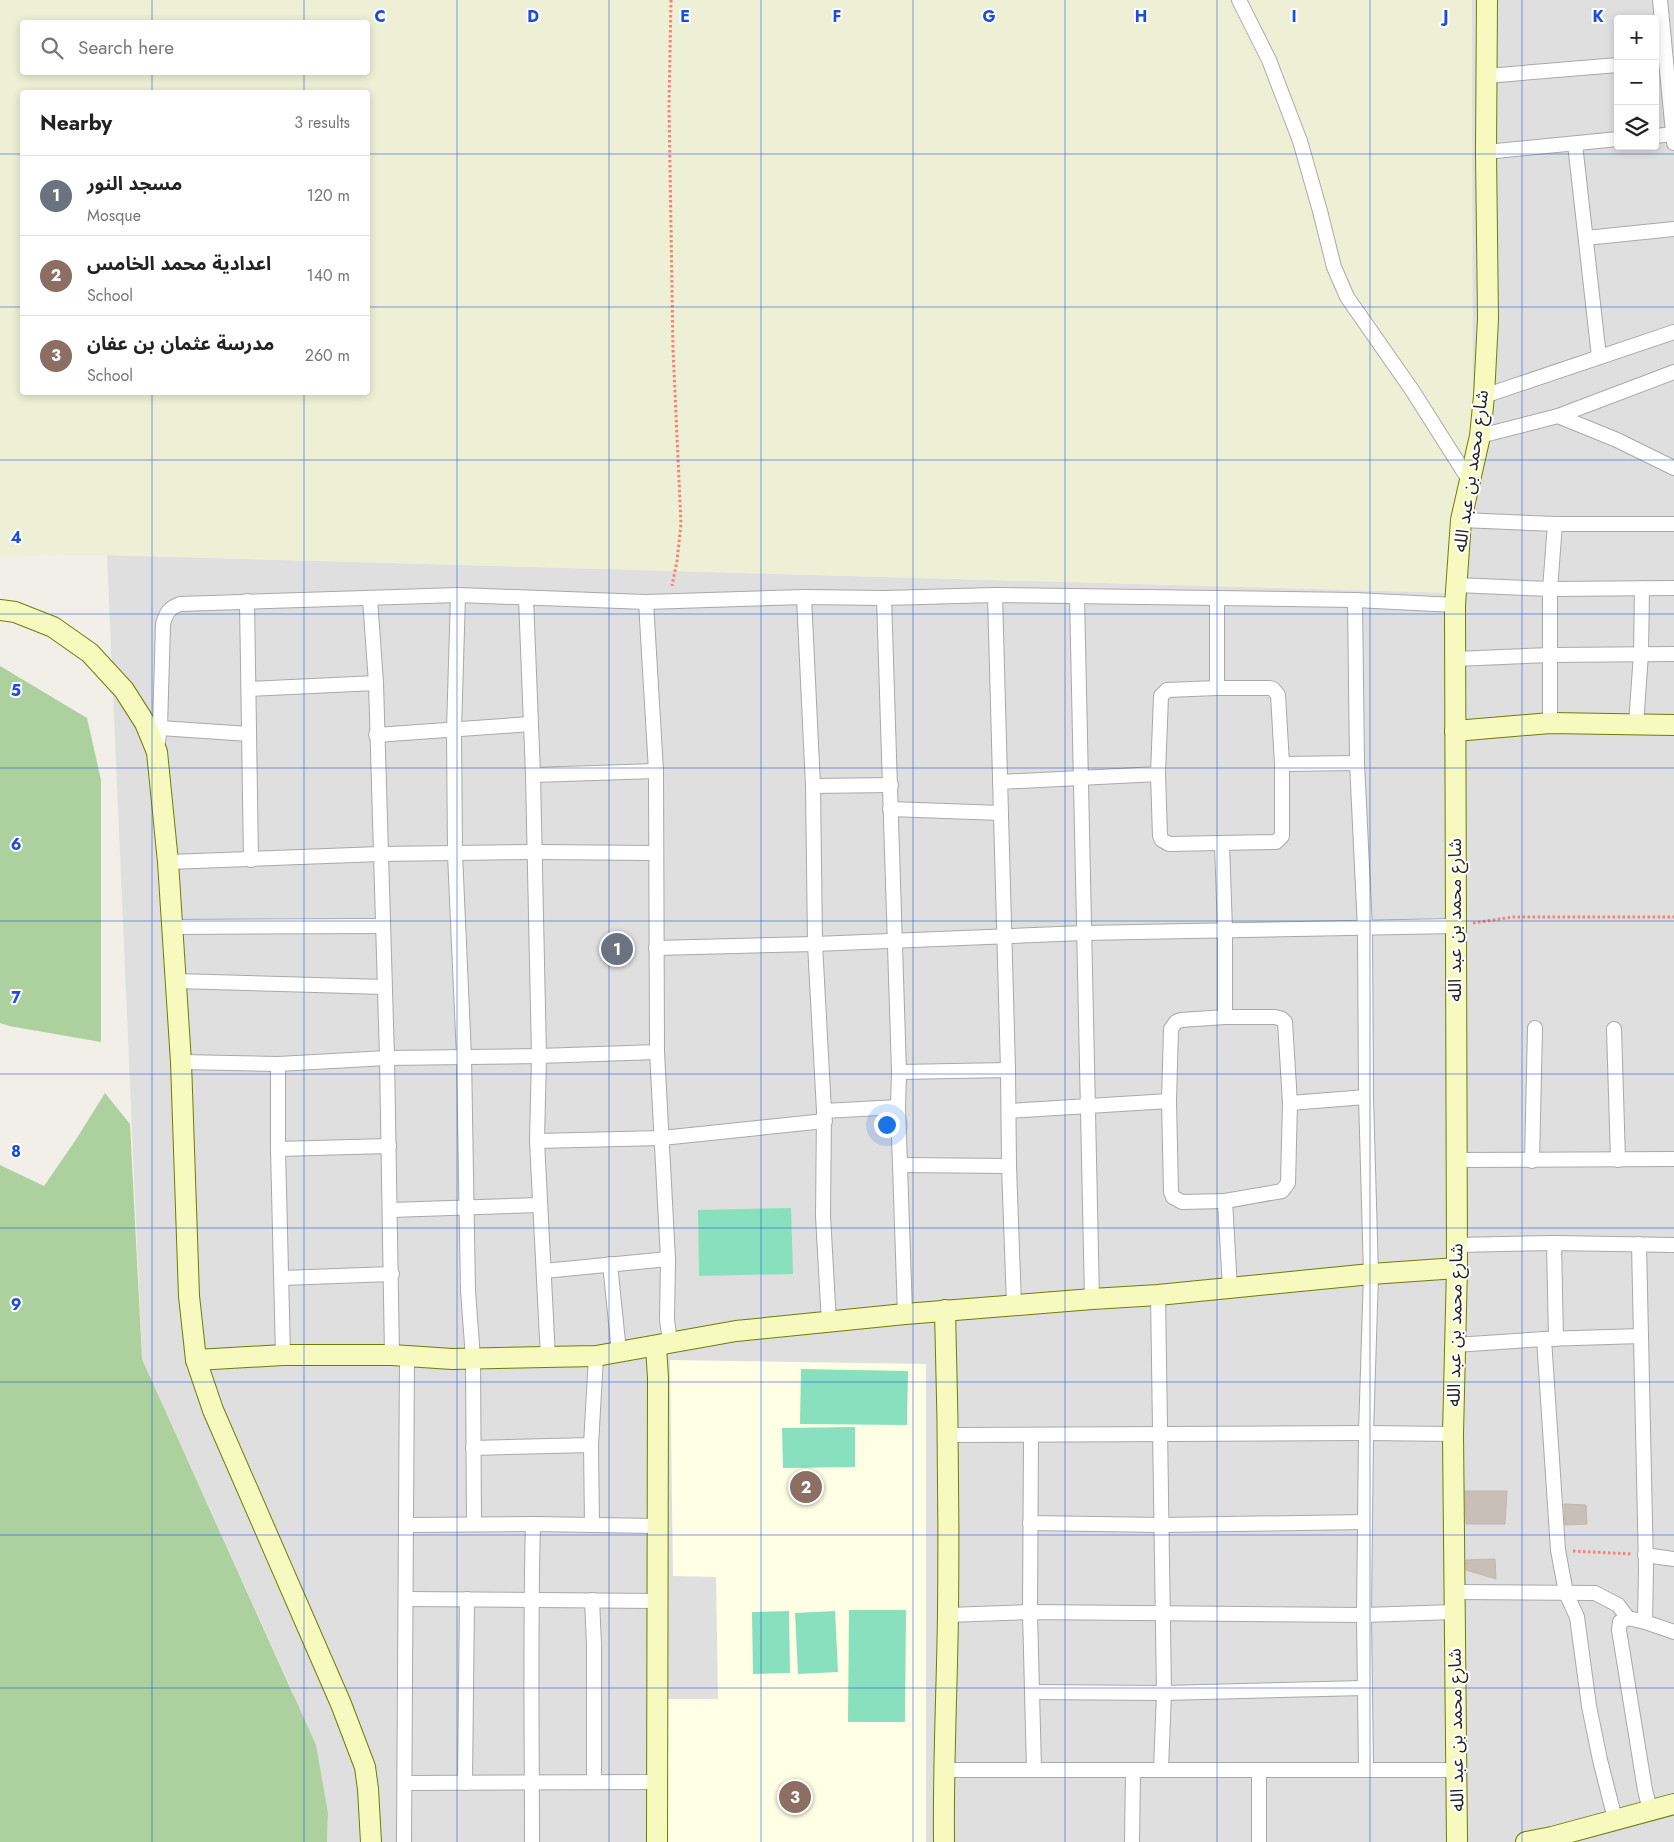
<!DOCTYPE html>
<meta charset="utf-8">
<style>
:root{--surface:#fff;--page:#f6f6f6;--text:#222;--muted:#767676;--line:#e0e0e0;--accent:#ea580c}
body{margin:0;font-family:Jost,"Noto Sans Arabic",sans-serif;background:var(--page);color:var(--text)}
.controls{position:absolute;right:15px;top:15px;display:grid;overflow:hidden;border-radius:5px;box-shadow:0 2px 8px #0003}
.controls button{width:45px;height:45px;display:grid;place-items:center;padding:0;border:0;border-bottom:1px solid var(--line);background:var(--surface);color:var(--text);font:25px sans-serif}
.you{position:absolute;left:886px;top:1124px;width:18px;height:18px;margin:-12px;border:4px solid #fff;border-radius:50%;background:#1a73e8;box-shadow:0 0 0 8px #1a73e833}
.badge{display:grid;place-items:center;width:32px;height:32px;border-radius:50%;background:var(--accent);color:#fff;font-size:16px;font-weight:700}
.pin{position:absolute;translate:-50% -50%;border:2px solid #fff;box-shadow:0 1px 5px #0006}
.list{margin:0;padding:0;list-style:none}
h2{display:flex;justify-content:space-between;align-items:center;height:65px;margin:0;padding:0 20px;font-size:21px}
h2 small{font-size:16px;font-weight:400;color:var(--muted)}
.list li{display:grid;grid-template-columns:32px 1fr auto;gap:15px;align-items:center;box-sizing:border-box;height:80px;padding:0 20px;border-top:1px solid var(--line)}
.list b{display:block;font-size:19px;white-space:nowrap}
.list p{margin:0;font-size:16px;white-space:nowrap;color:var(--muted)}
.list em{font-size:16px;font-style:normal;color:var(--muted)}
.icon{flex:none;width:28px;height:28px;fill:none;stroke:currentColor;stroke-width:2;stroke-linecap:round;stroke-linejoin:round}
.map{position:relative;flex:none;width:1674px;height:1842px;overflow:hidden}
.search{position:absolute;background:var(--surface);box-shadow:0 2px 8px #0003;left:20px;top:20px;width:350px;height:55px;display:flex;align-items:center;gap:12px;box-sizing:border-box;padding:0 18px;border-radius:5px;color:var(--muted);font-size:19px}
.panel{position:absolute;background:var(--surface);box-shadow:0 2px 8px #0003;left:20px;top:90px;width:350px;height:305px;border-radius:5px}
.map>svg:first-child{display:block}
.residential{fill:#e0dfdf;fill-rule:evenodd}
.education{fill:#ffffe5}
.farmland{fill:#eef0d5;fill-rule:evenodd}
.forest{fill:#add19e}
.pitch{fill:#88e0be}
.building{fill:#c7bfb8;stroke:#c4b6ab}
.lines{fill:none;stroke-linecap:round;stroke-linejoin:round}
.street-casing{stroke:#a9a9a9;stroke-width:16}
.secondary-casing{stroke:#707d05;stroke-width:22}
.path{stroke:#fa8072;stroke-width:3;stroke-dasharray:2.5 2.5;stroke-linecap:butt}
.street{stroke:#fff;stroke-width:14}
.secondary{stroke:#f7fabf;stroke-width:20}
.grid{fill:none;stroke:#1d4ed8;stroke-width:1;stroke-opacity:0.55}
.labels{text-anchor:middle;dominant-baseline:central;stroke-width:4;stroke-linejoin:round;paint-order:stroke}
.street-label{font-size:18px;fill:#222;stroke:#fff}
.grid-label{font-size:16px;text-anchor:middle;font-weight:bold;fill:#1d4ed8;stroke:#fff;stroke-width:4;stroke-linejoin:round;paint-order:stroke}
</style>
<div class="map">
<svg width="1674" height="1842" viewBox="0 0 1674 1842">
<rect width="100%" height="100%" fill="#f2efe9"/>
<path class="residential" d="M1457 0H1674V1842H327L328 1813 292 1690 142 1359 107 555 1456 593ZM1618 19H1655V146H1618Z"/>
<path class="education" d="M670 1360 926 1364V1842H667L668 1699H718L716 1577 673 1576Z"/>
<path class="farmland" d="M0 0H1472L1473 426 1456 593 107 555 0 556ZM22 22H368V72H22ZM22 92H368V392H22Z"/>
<g class="forest">
<path d="M0 666 87 718 101 780V1042L9 1026 0 1023Z"/>
<path d="M105 1093 130 1124 142 1359 316 1745 328 1813 327 1842H0V1165L44 1186 75 1141Z"/>
</g>
<g class="pitch">
<path d="M791 1208 793 1274 699 1276 698 1210Z"/>
<path d="M801 1369 908 1371 907 1425 800 1424Z"/>
<path d="M855 1427V1467L783 1468 782 1428Z"/>
<path d="M849 1610H906L905 1722H848Z"/>
<path d="M789 1611 790 1673 753 1674 752 1612Z"/>
<path d="M835 1611 838 1672 798 1674 795 1613Z"/>
</g>
<g class="building">
<path d="M1465 1491H1507L1505 1524H1466Z"/>
<path d="M1564 1504 1586 1505 1587 1524 1565 1525Z"/>
<path d="M1495 1559 1496 1579 1466 1570V1560Z"/>
</g>
<g class="lines">
<g class="street-casing">
<g id="street">
<path d="M1239 0 1269 60 1300 141 1320 211 1334 267 1347 297 1412 390 1469 480"/>
<path d="M1660 0 1674 143"/>
<path d="M1486 76 1618 65"/>
<path d="M1655 136 1674 134"/>
<path d="M1575 144 1599 357"/>
<path d="M1486 152 1618 139"/>
<path d="M1586 238 1674 229"/>
<path d="M1484 396 1674 332"/>
<path d="M1558 416 1617 440 1674 468"/>
<path d="M1480 436 1558 416 1674 372"/>
<path d="M1461 520 1555 524H1674"/>
<path d="M1456 585 1550 589 1674 588"/>
<path d="M458 595 454 730 455 854 464 1057 468 1291 473 1358 474 1524"/>
<path d="M995 595 1008 1070 1009 1166"/>
<path d="M1077 596 1092 1299"/>
<path d="M804 597 813 786 815 944 824 1111 823 1216 829 1323"/>
<path d="M526 598 533 775 539 1056 537 1141 548 1358"/>
<path d="M884 598 899 1072 898 1107 905 1314"/>
<path d="M370 599 376 683 387 1058 392 1355"/>
<path d="M1217 599V688"/>
<path d="M1355 600 1357 763 1365 929 1366 1097 1371 1274 1366 1433 1364 1615 1366 1769"/>
<path d="M247 601 251 860"/>
<path d="M646 602 656 771 657 1052 668 1259 667 1320 670 1342"/>
<path d="M1456 659 1550 655 1674 654"/>
<path d="M1217 688H1270L1273 689 1278 695 1282 764V836L1276 842 1169 844 1162 840 1160 836 1158 774 1161 696 1167 690Z"/>
<path d="M249 689 376 683"/>
<path d="M1550 723V589L1555 524"/>
<path d="M1636 724 1641 654 1642 588"/>
<path d="M160 728 249 734"/>
<path d="M376 735 531 724"/>
<path d="M157 748 160 728 163 624C166 613 169 608 180 604L458 595 646 602 804 597 884 598 995 595 1355 600 1455 605"/>
<path d="M1282 764 1357 763"/>
<path d="M533 775 656 771"/>
<path d="M1000 782 1158 774"/>
<path d="M813 786 891 785"/>
<path d="M890 809 1001 813"/>
<path d="M1222 844 1225 930V1017"/>
<path d="M168 862 380 854 534 852 656 853"/>
<path d="M172 927 382 926"/>
<path d="M656 948 815 944 1083 933 1455 926"/>
<path d="M176 981 384 987"/>
<path d="M1225 1017H1275L1282 1019 1285 1022 1290 1103 1288 1183 1282 1191 1225 1201 1182 1202 1173 1197 1171 1192 1169 1101 1171 1029 1176 1022 1181 1020Z"/>
<path d="M1614 1029 1618 1160"/>
<path d="M181 1062 278 1064 387 1058 539 1056 657 1052"/>
<path d="M278 1064V1149L283 1355"/>
<path d="M899 1072 1008 1070"/>
<path d="M1290 1103 1366 1097"/>
<path d="M824 1111 898 1107"/>
<path d="M1009 1111 1169 1101"/>
<path d="M537 1141 662 1138 825 1121"/>
<path d="M278 1149 389 1146"/>
<path d="M1457 1160 1674 1159"/>
<path d="M1532 1161 1535 1028"/>
<path d="M901 1165 1009 1166 1014 1305"/>
<path d="M1225 1201 1230 1288"/>
<path d="M391 1210 539 1205"/>
<path d="M1554 1243 1556 1339"/>
<path d="M1457 1245 1554 1243 1674 1245"/>
<path d="M610 1264 619 1352"/>
<path d="M544 1271 668 1259"/>
<path d="M282 1278 392 1274"/>
<path d="M1158 1295 1164 1693 1161 1769"/>
<path d="M1641 1336 1646 1568 1645 1622"/>
<path d="M1544 1339 1558 1550 1566 1593 1577 1617 1589 1706 1600 1760 1615 1819"/>
<path d="M1455 1345 1544 1339 1641 1336 1639 1244"/>
<path d="M949 1435 1366 1433 1453 1434"/>
<path d="M1031 1435 1030 1612 1034 1770"/>
<path d="M591 1445 592 1525"/>
<path d="M473 1448 591 1445 596 1356"/>
<path d="M1030 1523 1162 1525 1365 1522"/>
<path d="M406 1525 533 1524"/>
<path d="M1645 1555 1674 1559"/>
<path d="M1455 1592 1595 1593 1618 1605 1628 1618"/>
<path d="M406 1599 657 1601"/>
<path d="M592 1600 594 1644V1782"/>
<path d="M948 1615 1030 1612 1364 1615 1454 1612"/>
<path d="M1032 1692 1164 1693 1365 1688"/>
<path d="M943 1770H1456"/>
<path d="M405 1783 658 1782"/>
<path d="M465 1783 467 1599"/>
<path d="M1650 1810 1645 1790 1619 1630 1620 1622 1628 1618 1645 1622 1674 1632"/>
<path d="M404 1842 407 1356"/>
<path d="M532 1842C532 1736 530 1630 533 1524L657 1526"/>
<path d="M1132 1842 1133 1770"/>
<path d="M1259 1842V1771"/>
</g>
</g>
<g class="secondary-casing">
<g id="secondary">
<path d="M0 610 15 612 53 627 90 653 124 690 145 723 157 752 168 862 181 1062 189 1296 196 1360 213 1410 341 1704 365 1767 368 1789 371 1842"/>
<path d="M1455 731 1550 723 1674 725"/>
<path d="M656 1346 658 1378 657 1842"/>
<path d="M196 1360 283 1355H392L452 1359 596 1356 736 1331 905 1314 1092 1299 1158 1295 1371 1274 1457 1268"/>
<path d="M944 1842C943 1766 947 1690 948 1614 949 1513 948 1411 945 1310"/>
<path d="M1457 1842 1453 1434 1457 1268 1455 605 1461 520 1480 436 1484 396 1488 319 1486 152 1487 0"/>
<path d="M1526 1842 1552 1837 1674 1804"/>
</g>
</g>
<g class="path">
<path d="M671 0 669 106 673 349 681 524 677 561 672 586"/>
<path d="M1473 923 1513 917H1674"/>
<path d="M1573 1551 1632 1554"/>
</g>
<use href="#street" class="street"/>
<use href="#secondary" class="secondary"/>
</g>
<path class="grid" d="M152 0V22M304 0V22M457 0V1842M609 0V1842M761 0V1842M913 0V1842M1065 0V1842M1217 0V1842M1370 0V1842M1522 0V1842M152 72V92M304 72V92M0 154H22M368 154H1674M0 307H22M368 307H1674M152 392V1842M304 392V1842M0 460H1674M0 614H1674M0 768H1674M0 921H1674M0 1074H1674M0 1228H1674M0 1382H1674M0 1535H1674M0 1688H1674"/>
<g class="labels">
<g class="street-label">
<text transform="translate(1471 471) rotate(-82)">شارع محمد بن عبد الله</text>
<text transform="translate(1455 920) rotate(-90)">شارع محمد بن عبد الله</text>
<text transform="translate(1455 1325) rotate(-89)">شارع محمد بن عبد الله</text>
<text transform="translate(1456 1730) rotate(-91)">شارع محمد بن عبد الله</text>
</g>
</g>
<g class="grid-label">
<text x="380" y="22">C</text>
<text x="533" y="22">D</text>
<text x="685" y="22">E</text>
<text x="837" y="22">F</text>
<text x="989" y="22">G</text>
<text x="1141" y="22">H</text>
<text x="1294" y="22">I</text>
<text x="1446" y="22">J</text>
<text x="1598" y="22">K</text>
<text x="16" y="543">4</text>
<text x="16" y="696">5</text>
<text x="16" y="850">6</text>
<text x="16" y="1003">7</text>
<text x="16" y="1157">8</text>
<text x="16" y="1310">9</text>
</g>
</svg>
<div class="controls">
<button>+</button>
<button>−</button>
<button><svg class="icon" aria-label="layers" viewBox="0 0 24 24"><path d="M12 4l9 5-9 5-9-5zM3 14l9 5 9-5"/></svg></button>
</div>
<div class="you"></div>
<div class="pin badge" style="left:617px;top:949px;background:#6b7280">1</div>
<div class="pin badge" style="left:806px;top:1487px;background:#8d6e63">2</div>
<div class="pin badge" style="left:795px;top:1797px;background:#8d6e63">3</div>
<div class="search"><svg class="icon" aria-label="search" viewBox="0 0 24 24"><circle cx="10" cy="10" r="6"/><path d="M15 15l6 6"/></svg>Search here</div>
<section class="panel">
<h2>Nearby<small>3 results</small></h2>
<ul class="list">
<li><span class="badge" style="background:#6b7280">1</span><div><b>مسجد النور</b><p>Mosque</p></div><em>120 m</em></li>
<li><span class="badge" style="background:#8d6e63">2</span><div><b>اعدادية محمد الخامس</b><p>School</p></div><em>140 m</em></li>
<li><span class="badge" style="background:#8d6e63">3</span><div><b>مدرسة عثمان بن عفان</b><p>School</p></div><em>260 m</em></li>
</ul>
</section>
</div>
